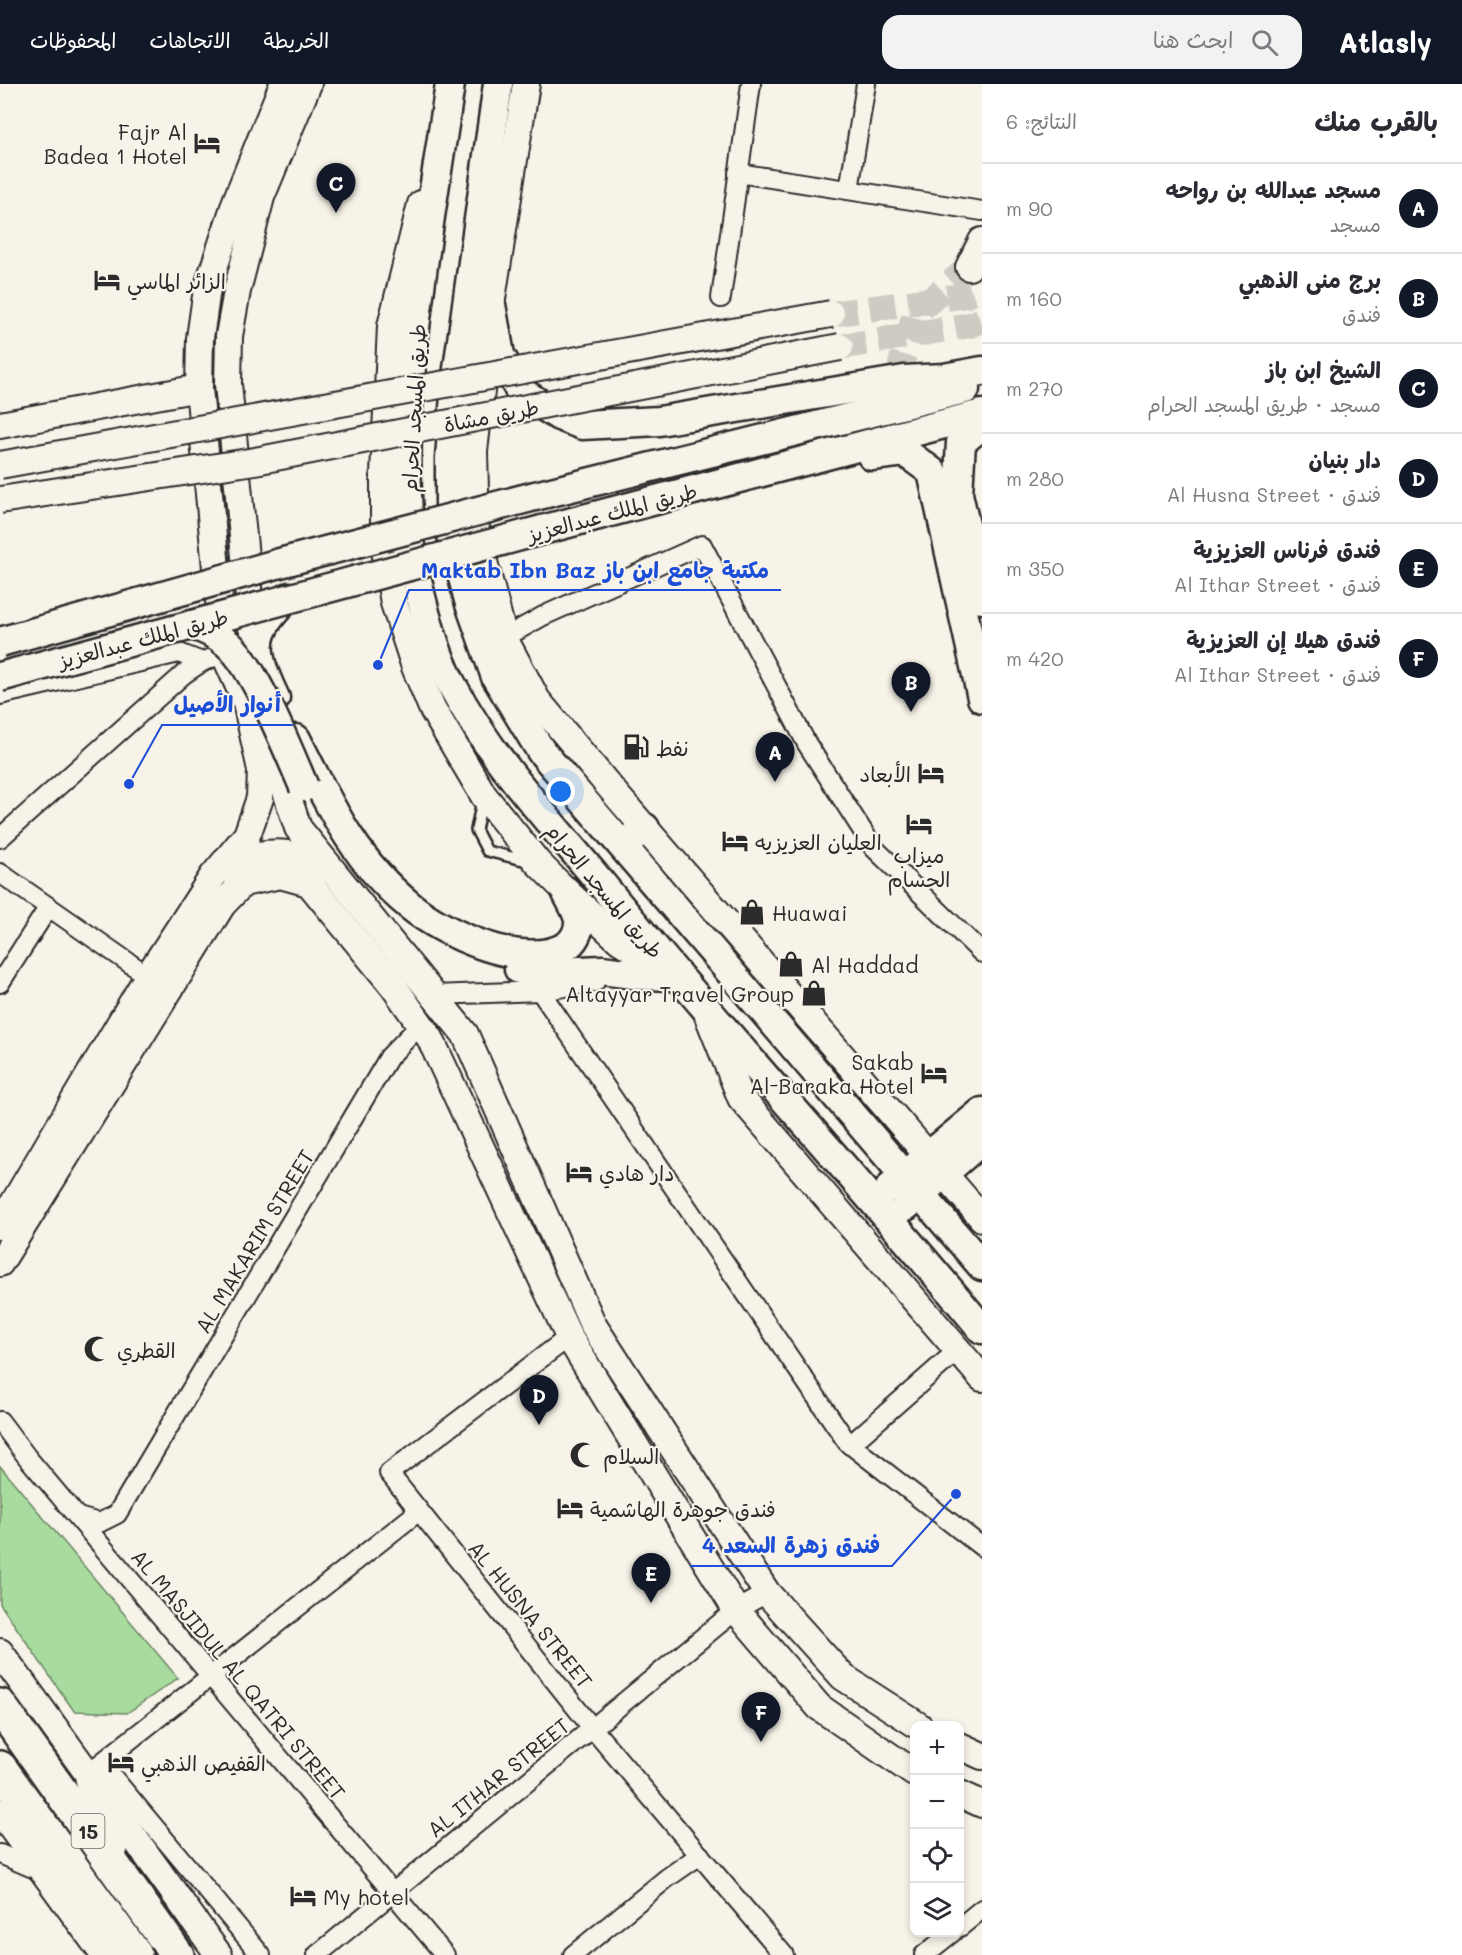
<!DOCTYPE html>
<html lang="ar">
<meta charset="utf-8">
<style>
:root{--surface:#fff;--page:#f2f2f3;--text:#2b2b33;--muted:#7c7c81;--line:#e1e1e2;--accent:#111827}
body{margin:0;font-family:Mali,"Playpen Sans Arabic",sans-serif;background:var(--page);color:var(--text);direction:rtl}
.controls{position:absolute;right:18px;bottom:18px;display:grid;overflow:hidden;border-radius:12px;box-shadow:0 3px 9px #0003}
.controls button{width:54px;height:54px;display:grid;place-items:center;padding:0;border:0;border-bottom:2px solid var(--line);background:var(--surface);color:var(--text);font:30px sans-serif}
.you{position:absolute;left:561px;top:708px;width:21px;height:21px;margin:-15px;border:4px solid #fff;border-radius:50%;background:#1a73e8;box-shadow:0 0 0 9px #1a73e833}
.badge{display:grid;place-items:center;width:39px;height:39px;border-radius:50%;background:var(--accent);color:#fff;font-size:20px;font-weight:700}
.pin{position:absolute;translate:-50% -50px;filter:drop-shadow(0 2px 3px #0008)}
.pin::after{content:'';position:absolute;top:32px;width:21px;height:18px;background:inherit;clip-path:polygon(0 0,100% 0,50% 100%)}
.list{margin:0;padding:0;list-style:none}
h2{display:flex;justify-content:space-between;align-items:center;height:78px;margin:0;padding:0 24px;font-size:26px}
h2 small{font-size:20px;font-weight:400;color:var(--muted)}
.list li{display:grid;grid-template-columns:39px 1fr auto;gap:18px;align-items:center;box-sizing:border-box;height:90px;padding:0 24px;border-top:2px solid var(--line)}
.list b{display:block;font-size:22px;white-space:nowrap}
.list p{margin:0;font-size:20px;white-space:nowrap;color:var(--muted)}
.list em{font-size:20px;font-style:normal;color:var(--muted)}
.icon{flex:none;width:33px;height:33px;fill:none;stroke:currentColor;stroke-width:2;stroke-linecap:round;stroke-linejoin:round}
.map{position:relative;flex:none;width:982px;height:1871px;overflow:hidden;direction:ltr}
header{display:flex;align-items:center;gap:36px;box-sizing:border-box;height:84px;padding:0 30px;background:var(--accent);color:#fff}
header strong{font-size:28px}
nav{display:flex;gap:33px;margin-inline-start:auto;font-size:21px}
.search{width:420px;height:54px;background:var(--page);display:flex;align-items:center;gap:15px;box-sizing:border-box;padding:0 21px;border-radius:18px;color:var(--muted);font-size:22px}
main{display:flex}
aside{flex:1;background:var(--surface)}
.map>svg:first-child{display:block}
.green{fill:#a8dc9e;stroke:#6a8464;stroke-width:1.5}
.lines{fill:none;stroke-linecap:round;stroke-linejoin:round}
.secondary-tunnel{stroke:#cecbc2;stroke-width:26;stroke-dasharray:26 13;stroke-linecap:butt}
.lane-casing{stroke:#2b2b2b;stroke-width:14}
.street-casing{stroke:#2b2b2b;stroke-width:22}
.secondary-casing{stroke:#2b2b2b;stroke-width:30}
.primary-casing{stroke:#2b2b2b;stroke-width:33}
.highway-casing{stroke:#2b2b2b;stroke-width:38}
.lane{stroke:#f7f3e8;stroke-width:9}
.street{stroke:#f7f3e8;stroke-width:18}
.secondary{stroke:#f7f3e8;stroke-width:26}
.primary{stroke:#f7f3e8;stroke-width:28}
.highway{stroke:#f7f3e8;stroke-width:33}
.secondary-bridge-casing{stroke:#2b2b2b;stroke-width:30;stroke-linecap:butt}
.primary-bridge-casing{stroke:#2b2b2b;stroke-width:33;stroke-linecap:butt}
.secondary-bridge{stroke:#f7f3e8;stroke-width:26}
.primary-bridge{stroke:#f7f3e8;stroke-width:28}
.labels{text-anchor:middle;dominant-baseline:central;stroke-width:4.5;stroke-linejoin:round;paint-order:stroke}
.shield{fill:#f7f3e8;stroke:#686764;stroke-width:1.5}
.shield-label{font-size:20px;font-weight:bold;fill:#2b2b2b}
.poi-label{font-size:21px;fill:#2b2b2b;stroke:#f7f3e8;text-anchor:start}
.street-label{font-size:21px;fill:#2b2b2b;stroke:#f7f3e8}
.leader{fill:none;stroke:#1d4ed8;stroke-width:2}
.callout-dot{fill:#1d4ed8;stroke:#f7f3e8;stroke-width:2}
.callout-label{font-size:22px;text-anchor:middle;font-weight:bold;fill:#1d4ed8;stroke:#f7f3e8;stroke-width:4.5;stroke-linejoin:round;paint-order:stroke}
</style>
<header>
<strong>Atlasly</strong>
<div class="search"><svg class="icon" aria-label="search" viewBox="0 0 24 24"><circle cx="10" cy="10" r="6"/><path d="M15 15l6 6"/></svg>ابحث هنا</div>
<nav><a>الخريطة</a><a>الاتجاهات</a><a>المحفوظات</a></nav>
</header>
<main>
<aside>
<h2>بالقرب منك<small>النتائج: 6</small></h2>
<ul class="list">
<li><span class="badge">A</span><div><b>مسجد عبدالله بن رواحه</b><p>مسجد</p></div><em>90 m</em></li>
<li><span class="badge">B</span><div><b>برج منى الذهبي</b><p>فندق</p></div><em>160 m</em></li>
<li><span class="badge">C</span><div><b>الشيخ ابن باز</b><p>مسجد · طريق المسجد الحرام</p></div><em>270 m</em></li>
<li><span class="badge">D</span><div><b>دار بنيان</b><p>فندق · Al Husna Street</p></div><em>280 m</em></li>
<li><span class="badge">E</span><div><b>فندق فرناس العزيزية</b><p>فندق · Al Ithar Street</p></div><em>350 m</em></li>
<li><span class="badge">F</span><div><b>فندق هيلا إن العزيزية</b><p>فندق · Al Ithar Street</p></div><em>420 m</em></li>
</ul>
</aside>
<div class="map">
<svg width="982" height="1871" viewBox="0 0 982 1871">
<rect width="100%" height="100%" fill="#f7f3e8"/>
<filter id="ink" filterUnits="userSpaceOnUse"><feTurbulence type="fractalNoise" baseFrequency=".0167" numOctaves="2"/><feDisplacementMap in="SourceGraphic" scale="12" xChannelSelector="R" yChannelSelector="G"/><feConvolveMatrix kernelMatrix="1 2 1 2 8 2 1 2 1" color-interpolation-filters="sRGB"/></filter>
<g filter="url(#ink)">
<path class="green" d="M0 1382 178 1594 127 1629 74 1627 0 1520Z"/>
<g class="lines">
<g class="secondary-tunnel">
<path d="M831 230 967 211 982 204"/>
<path d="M840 263 970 241 982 236"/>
<path d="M904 296 901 280 915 230 969 183"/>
</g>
<g class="lane-casing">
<path id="lane" d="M482 717 476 746 487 767 527 777"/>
</g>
<g class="street-casing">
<g id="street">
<path d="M738 89 982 127"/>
<path d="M849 106 866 0"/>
<path d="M721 214 751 0"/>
<path d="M504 554 543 532 702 461 807 660 873 763 982 869"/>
<path d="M0 611 179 569 202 578"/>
<path d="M0 754 184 590 202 578 224 569"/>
<path d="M0 789 148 892"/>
<path d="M0 899 48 824"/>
<path d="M540 907 847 1358 982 1463"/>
<path d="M435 911 540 907 595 898"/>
<path d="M569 1253 389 1389 593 1645 784 1871"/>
<path d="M0 1337 27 1373 445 1871"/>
<path d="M850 1361 958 1266"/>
<path d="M78 1433 99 1439 117 1430 389 973 421 940"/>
<path d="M0 1770 42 1788"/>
<path d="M960 1843 982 1825"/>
<path d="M261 1871 101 1679 419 1427"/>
<path d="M317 1871 736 1526 767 1509"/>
<path d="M573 1871 667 1794 700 1771"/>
<path d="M924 1871 953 1848"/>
</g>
</g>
<g class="secondary-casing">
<g id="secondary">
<path d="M526 0 491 221 474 367 476 447 504 554 537 616 618 713 982 1134"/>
<path d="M421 120 391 242 384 390V461L394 519 415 583 432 624 484 712 538 779 566 807 619 856 669 888"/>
<path d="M969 183 982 157"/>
<path d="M0 341 199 304"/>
<path d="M252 544 228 300 229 252 237 207 261 113 308 0"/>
<path d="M271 644 280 689 298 744 465 950 593 1241 767 1509 843 1593 919 1642"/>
<path d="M221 786C253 764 295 764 328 785"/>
<path d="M708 932 741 1014 982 1294"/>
<path d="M0 1142 148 892 213 792 247 751 260 714 261 686 246 618 224 569 199 304 200 254 207 205 236 117 283 0"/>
<path d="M0 1179 222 821 243 799 280 791 309 799 394 903 430 954 569 1253 736 1526 819 1623 914 1689"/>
<path d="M0 1568 219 1871"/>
<path d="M960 1662 982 1672"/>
<path d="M960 1710 982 1720"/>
<path d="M0 1728 104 1871"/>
</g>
</g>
<g class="primary-casing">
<g id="primary">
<path d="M450 0C430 143 395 311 410 455 415 497 432 564 452 601 491 675 547 734 600 798 723 950 857 1094 982 1245"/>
<path d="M498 0 456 299 450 374V445L470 520 496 593 541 667 982 1182"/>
<path d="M491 221 500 271 520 307 559 332 582 341 659 337 904 296 944 294 982 287"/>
<path d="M982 341 961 358 958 410 982 515"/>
<path d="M872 372 905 368 932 388 982 614"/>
<path d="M535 412 965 305"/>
<path d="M542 446 982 330"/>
<path d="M275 614C254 569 248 549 289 513"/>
<path d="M296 655C328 718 353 775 409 821 444 850 522 886 565 863 574 858 580 846 579 836 577 826 570 816 566 807"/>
<path d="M622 761 645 744"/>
<path d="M519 885 560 888 602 886 640 891 675 892"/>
<path d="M890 1104 982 1028"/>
<path d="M906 1122 982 1056"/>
</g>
</g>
<g class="highway-casing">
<g id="highway">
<path d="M0 1622 177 1871"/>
<path d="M0 1684 135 1871"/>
<path d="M92 1694 111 1764"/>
</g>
</g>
<use href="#lane" class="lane"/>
<use href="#street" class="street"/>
<use href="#secondary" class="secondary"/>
<use href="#primary" class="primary"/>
<use href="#highway" class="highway"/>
<g class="secondary-bridge-casing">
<g id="secondary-bridge">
<path d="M0 381 831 230"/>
<path d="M0 416 255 377 840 263"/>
</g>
</g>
<g class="primary-bridge-casing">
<g id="primary-bridge">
<path d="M191 541C205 545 217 550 228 560 255 583 289 668 304 703"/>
<path d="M0 558 280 479 535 412"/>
<path d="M0 593 542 446"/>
</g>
</g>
<use href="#secondary-bridge" class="secondary-bridge"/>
<use href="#primary-bridge" class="primary-bridge"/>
</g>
</g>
<defs>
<g id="hotel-bare" transform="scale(2.07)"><path d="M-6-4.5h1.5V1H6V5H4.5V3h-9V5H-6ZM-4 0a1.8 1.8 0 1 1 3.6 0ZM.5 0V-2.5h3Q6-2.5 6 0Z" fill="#2b2b2b" stroke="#f7f3e8" stroke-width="2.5" paint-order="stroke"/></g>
<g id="fuel-bare" transform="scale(2.07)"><path d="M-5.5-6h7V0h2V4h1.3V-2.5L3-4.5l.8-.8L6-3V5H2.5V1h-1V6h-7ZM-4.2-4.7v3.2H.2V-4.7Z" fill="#2b2b2b" stroke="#f7f3e8" stroke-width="2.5" paint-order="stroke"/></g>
<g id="shop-bare" transform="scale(2.07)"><path d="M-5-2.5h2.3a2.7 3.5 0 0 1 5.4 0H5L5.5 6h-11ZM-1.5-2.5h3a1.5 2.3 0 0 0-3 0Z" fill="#2b2b2b" stroke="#f7f3e8" stroke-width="2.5" paint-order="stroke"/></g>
<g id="mosque-bare" transform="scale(2.07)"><path d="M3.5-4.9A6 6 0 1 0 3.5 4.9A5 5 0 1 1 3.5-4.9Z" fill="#2b2b2b" stroke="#f7f3e8" stroke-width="2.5" paint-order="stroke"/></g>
</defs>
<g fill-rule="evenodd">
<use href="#hotel-bare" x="207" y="59"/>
<use href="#hotel-bare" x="107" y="196"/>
<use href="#fuel-bare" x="636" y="663"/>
<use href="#hotel-bare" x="931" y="689"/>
<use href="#hotel-bare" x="919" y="740"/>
<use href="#hotel-bare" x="735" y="757"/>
<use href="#shop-bare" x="752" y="828"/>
<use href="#shop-bare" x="791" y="880"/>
<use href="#shop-bare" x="814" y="909"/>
<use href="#hotel-bare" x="934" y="989"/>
<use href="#hotel-bare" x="579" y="1088"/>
<use href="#mosque-bare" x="97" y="1265"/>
<use href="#mosque-bare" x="583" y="1371"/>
<use href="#hotel-bare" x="570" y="1424"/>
<use href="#hotel-bare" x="121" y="1678"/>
<use href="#hotel-bare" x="303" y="1812"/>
</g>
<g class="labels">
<rect class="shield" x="71.5" y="1730" width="33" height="34" rx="4.5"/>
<g class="shield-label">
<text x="88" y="1747">15</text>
</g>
<g class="poi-label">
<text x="187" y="47" text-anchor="end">Fajr Al<tspan x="187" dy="24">Badea 1 Hotel</tspan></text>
<text x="127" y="196">الزائر الماسي</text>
<text x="656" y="663">نفط</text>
<text x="911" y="689" text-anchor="end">الأبعاد</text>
<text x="755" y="757">العليان العزيزيه</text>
<text x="919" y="770" text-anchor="middle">ميزاب<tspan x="919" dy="24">الحسام</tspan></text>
<text x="772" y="828">Huawai</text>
<text x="811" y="880">Al Haddad</text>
<text x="794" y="909" text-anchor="end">Altayyar Travel Group</text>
<text x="914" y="977" text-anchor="end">Sakab<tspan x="914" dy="24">Al-Baraka Hotel</tspan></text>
<text x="599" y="1088">دار هادي</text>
<text x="117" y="1265">القطري</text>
<text x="603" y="1371">السلام</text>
<text x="590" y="1424">فندق جوهرة الهاشمية</text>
<text x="141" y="1678">القفيص الذهبي</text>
<text x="323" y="1812">My hotel</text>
</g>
<g class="street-label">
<text transform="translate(413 324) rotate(-87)">طريق المسجد الحرام</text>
<text transform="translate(491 331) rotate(-11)">طريق مشاة</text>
<text transform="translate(612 428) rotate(-15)">طريق الملك عبدالعزيز</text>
<text transform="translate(143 554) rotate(-15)">طريق الملك عبدالعزيز</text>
<text transform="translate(605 806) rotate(50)">طريق المسجد الحرام</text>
<text transform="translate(254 1157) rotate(-59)">AL MAKARIM STREET</text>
<text transform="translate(531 1530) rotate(51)">AL HUSNA STREET</text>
<text transform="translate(239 1590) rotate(50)">AL MASJIDUL AL QATRI STREET</text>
<text transform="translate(498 1693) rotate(-39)">AL ITHAR STREET</text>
</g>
</g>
<path class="leader" d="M378 581L409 506H781M129 700L162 641H293M956 1410L892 1482H690"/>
<g class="callout-dot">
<circle cx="378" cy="581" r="6"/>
<circle cx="129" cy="700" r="6"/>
<circle cx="956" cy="1410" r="6"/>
</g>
<g class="callout-label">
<text x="595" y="494">Maktab Ibn Baz مكتبة جامع ابن باز</text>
<text x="227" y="628">أنوار الأصيل</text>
<text x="791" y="1469">فندق زهرة السعد 4</text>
</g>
</svg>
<div class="controls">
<button>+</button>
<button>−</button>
<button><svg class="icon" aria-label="locate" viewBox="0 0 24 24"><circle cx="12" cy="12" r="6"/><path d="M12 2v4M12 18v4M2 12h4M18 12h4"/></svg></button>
<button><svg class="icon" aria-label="layers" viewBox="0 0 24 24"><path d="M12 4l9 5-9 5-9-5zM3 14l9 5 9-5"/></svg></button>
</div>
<div class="you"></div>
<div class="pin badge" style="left:775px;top:698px">A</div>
<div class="pin badge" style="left:911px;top:628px">B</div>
<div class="pin badge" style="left:336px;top:129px">C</div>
<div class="pin badge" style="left:539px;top:1341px">D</div>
<div class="pin badge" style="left:651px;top:1519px">E</div>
<div class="pin badge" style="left:761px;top:1658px">F</div>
</div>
</main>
